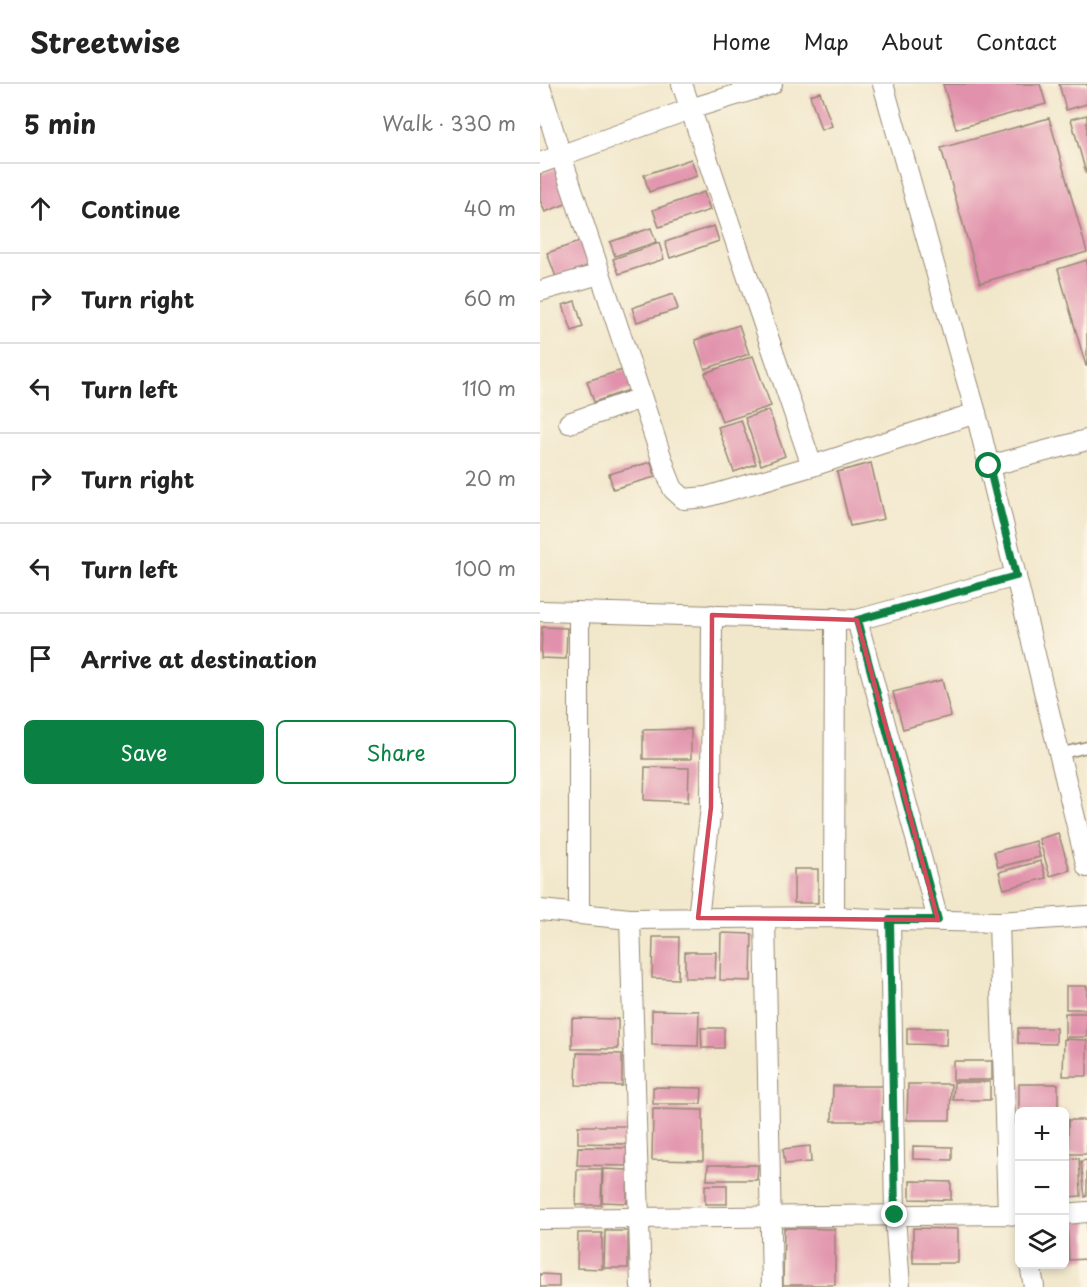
<!DOCTYPE html>
<meta charset="utf-8">
<style>
:root{--surface:#fff;--page:#f6f6f6;--text:#222;--muted:#767676;--line:#e0e0e0;--accent:#0b8043}
body{margin:0;font-family:"Playpen Sans",sans-serif;background:var(--page);color:var(--text)}
.controls{position:absolute;right:18px;bottom:18px;display:grid;overflow:hidden;border-radius:9px;box-shadow:0 3px 9px #0003}
.controls button{width:54px;height:54px;display:grid;place-items:center;padding:0;border:0;border-bottom:2px solid var(--line);background:var(--surface);color:var(--text);font:30px sans-serif}
.stop{position:absolute;width:18px;height:18px;margin:-14px;border:4px solid #0b8043;border-radius:50%;background:#fff}
.stop.end{background:#0b8043;border-color:#fff;box-shadow:0 2px 6px #0008}
.list{margin:0;padding:0;list-style:none}
h2{display:flex;justify-content:space-between;align-items:center;height:78px;margin:0;padding:0 24px;font-size:26px}
h2 small{font-size:20px;font-weight:400;color:var(--muted)}
.list li{display:grid;grid-template-columns:39px 1fr auto;gap:18px;align-items:center;box-sizing:border-box;height:90px;padding:0 24px;border-top:2px solid var(--line)}
.list b{display:block;font-size:22px;white-space:nowrap}
.list em{font-size:20px;font-style:normal;color:var(--muted)}
.actions{display:flex;gap:12px;padding:18px 24px}
.actions a{flex:1;padding:14px 0;border:2px solid var(--accent);border-radius:9px;text-align:center;font-size:21px;color:var(--accent)}
.actions .main{background:var(--accent);color:#fff}
.icon{flex:none;width:33px;height:33px;fill:none;stroke:currentColor;stroke-width:2;stroke-linecap:round;stroke-linejoin:round}
.map{position:relative;flex:none;width:547px;height:1203px;overflow:hidden}
header{display:flex;align-items:center;gap:36px;box-sizing:border-box;height:84px;padding:0 30px;background:var(--surface);border-bottom:2px solid var(--line)}
header strong{font-size:28px}
nav{display:flex;gap:33px;margin-inline-start:auto;font-size:21px}
main{display:flex}
aside{flex:1;background:var(--surface)}
.map>svg:first-child{display:block}
.building{fill:#e191ac}
.lines{fill:none;stroke-linecap:round;stroke-linejoin:round}
.lane-casing{stroke:#968874;stroke-width:13}
.street-casing{stroke:#968874;stroke-width:22}
.lane{stroke:#fff;stroke-width:10}
.street{stroke:#fff;stroke-width:20}
.route{stroke:#0b8043;stroke-width:8}
.marked{fill:none;stroke:#d1495b;stroke-width:4.5;stroke-linejoin:round}
</style>
<header>
<strong>Streetwise</strong>
<nav><a>Home</a><a>Map</a><a>About</a><a>Contact</a></nav>
</header>
<main>
<aside>
<h2>5 min<small>Walk · 330 m</small></h2>
<ul class="list">
<li><svg class="icon" aria-label="ahead" viewBox="0 0 24 24"><path d="M12 20V5M6 11l6-6 6 6"/></svg><div><b>Continue</b></div><em>40 m</em></li>
<li><svg class="icon" aria-label="right" viewBox="0 0 24 24"><path d="M7 20v-9h11M14 6l5 5-5 5"/></svg><div><b>Turn right</b></div><em>60 m</em></li>
<li><svg class="icon" aria-label="left" viewBox="0 0 24 24"><path d="M17 20v-9H6M10 6l-5 5 5 5"/></svg><div><b>Turn left</b></div><em>110 m</em></li>
<li><svg class="icon" aria-label="right" viewBox="0 0 24 24"><path d="M7 20v-9h11M14 6l5 5-5 5"/></svg><div><b>Turn right</b></div><em>20 m</em></li>
<li><svg class="icon" aria-label="left" viewBox="0 0 24 24"><path d="M17 20v-9H6M10 6l-5 5 5 5"/></svg><div><b>Turn left</b></div><em>100 m</em></li>
<li><svg class="icon" aria-label="arrive" viewBox="0 0 24 24"><path d="M6 21V4h12l-3 4 3 4H6"/></svg><div><b>Arrive at destination</b></div></li>
</ul>
<div class="actions"><a class="main">Save</a><a>Share</a></div>
</aside>
<div class="map">
<svg width="547" height="1203" viewBox="0 0 547 1203">
<rect width="100%" height="100%" fill="#fcf5e5"/>
<filter id="ink" filterUnits="userSpaceOnUse"><feTurbulence type="fractalNoise" baseFrequency=".0167" numOctaves="2"/><feDisplacementMap in="SourceGraphic" scale="12" xChannelSelector="R" yChannelSelector="G"/><feConvolveMatrix kernelMatrix="1 2 1 2 8 2 1 2 1" color-interpolation-filters="sRGB"/></filter>
<filter id="wash" filterUnits="userSpaceOnUse"><feTurbulence type="fractalNoise" baseFrequency=".008" numOctaves="4" result="noise"/><feDisplacementMap in="SourceGraphic" scale="24" xChannelSelector="R" yChannelSelector="G"/><feGaussianBlur stdDeviation="1.35" result="paint"/><feColorMatrix in="noise" values="0 0 0 0 0 0 0 0 0 0 0 0 0 0 0 0 0 1.4 0 .05"/><feComposite in="paint" operator="in"/></filter>
<g filter="url(#wash)">
<rect width="100%" height="100%" fill="#f1e7cb"/>
<g id="blocks">
<g class="building">
<path d="M403 0H500L506 20 416 45Z"/>
<path d="M519 0H547V20L526 26Z"/>
<path d="M280 8 292 42 281 46 270 11Z"/>
<path d="M547 31V88L546 89 531 35Z"/>
<path d="M509 34 547 168 440 199 401 64Z"/>
<path d="M151 75 157 92 109 108 104 91Z"/>
<path d="M19 83 31 118 5 128 0 116V90Z"/>
<path d="M164 108 170 126 119 143 113 126Z"/>
<path d="M174 142 179 157 130 174 125 158Z"/>
<path d="M111 144 116 158 75 172 70 158Z"/>
<path d="M42 157 51 181 16 193 7 169Z"/>
<path d="M119 159 124 175 79 190 73 175Z"/>
<path d="M547 176V282H546L518 185Z"/>
<path d="M133 210 138 225 97 238 92 224Z"/>
<path d="M35 217 43 243 32 247 23 221Z"/>
<path d="M199 241 209 270 165 285 155 256Z"/>
<path d="M213 272 231 322 182 338 165 289Z"/>
<path d="M86 285 92 305 54 318 47 297Z"/>
<path d="M229 326 245 372 221 381 205 334Z"/>
<path d="M201 336 216 380 194 388 178 343Z"/>
<path d="M111 378 115 393 73 405 69 390Z"/>
<path d="M331 379 344 435 310 442 297 388Z"/>
<path d="M2 543 27 544 26 575 1 574Z"/>
<path d="M402 596 411 632 363 645 353 608Z"/>
<path d="M151 645V675H103V646Z"/>
<path d="M105 683 149 684 148 718 104 716Z"/>
<path d="M518 749 530 786 510 792 499 755Z"/>
<path d="M496 757 500 773 458 783 454 768Z"/>
<path d="M501 777 506 794 464 805 459 788Z"/>
<rect x="254" y="785" width="24" height="34"/>
<path d="M181 849 212 850 211 897 180 896Z"/>
<path d="M113 853H139L138 895 112 894Z"/>
<path d="M145 868H176L175 894H145Z"/>
<rect x="526" y="902" width="21" height="23"/>
<path d="M112 926 159 927 158 962 112 961Z"/>
<rect x="525" y="929" width="22" height="24"/>
<path d="M32 934 78 935V965H32Z"/>
<path d="M161 944H184V964H162Z"/>
<path d="M367 944H407L406 961 367 960Z"/>
<path d="M478 944H516V960L478 959Z"/>
<path d="M524 955 547 956V992H523Z"/>
<path d="M37 969 82 970V1002L36 1001Z"/>
<rect x="413" y="977" width="39" height="19"/>
<path d="M414 998H450V1016H413Z"/>
<path d="M368 1000H411L410 1036H367Z"/>
<rect x="479" y="1000" width="39" height="28"/>
<path d="M293 1002H343L342 1037H292Z"/>
<path d="M113 1003 162 1004 161 1020H113Z"/>
<path d="M113 1025 163 1026V1077L112 1076Z"/>
<rect x="528" y="1036" width="19" height="34"/>
<path d="M38 1042H88V1060L38 1059Z"/>
<path d="M270 1062 271 1078 245 1080 243 1065Z"/>
<path d="M373 1062 412 1063V1076L373 1075Z"/>
<path d="M38 1063 87 1064 86 1082 37 1081Z"/>
<path d="M539 1074 541 1112 528 1113 525 1075Z"/>
<path d="M547 1076V1112L545 1113 541 1077Z"/>
<path d="M168 1081H218L217 1096H167Z"/>
<path d="M37 1085H62L61 1121H36Z"/>
<path d="M63 1085 88 1086 87 1119 62 1118Z"/>
<path d="M370 1097 411 1098V1116L370 1115Z"/>
<rect x="165" y="1101" width="22" height="19"/>
<path d="M547 1136V1175L529 1176 527 1137Z"/>
<path d="M244 1144 295 1145V1201H243Z"/>
<path d="M373 1144 418 1145V1179H373Z"/>
<path d="M65 1147H88V1184H64Z"/>
<path d="M38 1149H62V1185L37 1184Z"/>
<path d="M0 1190 19 1191V1203H0Z"/>
</g>
</g>
</g>
<g filter="url(#ink)">
<use href="#blocks" fill-opacity="0" stroke="#968874" stroke-width="1.5"/>
<g class="lines">
<g class="lane-casing">
<path id="lane" d="M519 670 547 663"/>
</g>
<g class="street-casing">
<g id="street">
<path d="M142 0 272 382"/>
<path d="M343 0 436 329 547 783"/>
<path d="M0 3 21 72 127 390 133 405 144 415 166 413 272 382 436 329"/>
<path d="M0 79 150 25 232 0"/>
<path d="M0 207 60 190"/>
<path d="M29 339 101 314"/>
<path d="M449 382 547 356"/>
<path d="M0 527 317 536 476 492"/>
<path d="M39 528V829"/>
<path d="M317 536 398 836"/>
<path d="M0 826 90 835 294 833 350 836 459 838 547 832"/>
<path d="M294 833 295 534"/>
<path d="M158 834 171 723 172 531"/>
<path d="M225 834 232 1203"/>
<path d="M90 835 101 1203"/>
<path d="M350 836 355 1131 360 1203"/>
<path d="M459 838 468 1130"/>
<path d="M524 1130 547 1128"/>
<path d="M0 1135 468 1130 479 1132"/>
<path d="M490 1180 494 1203"/>
</g>
</g>
<use href="#lane" class="lane"/>
<use href="#street" class="street"/>
</g>
</g>
<g class="lines" filter="url(#ink)">
<path class="route" d="M355 1131 350 836H398L317 536 476 492 449 382"/>
</g>
<path class="marked" d="M172 531 317 536 398 836 158 834 171 723Z"/>
</svg>
<div class="controls">
<button>+</button>
<button>−</button>
<button><svg class="icon" aria-label="layers" viewBox="0 0 24 24"><path d="M12 4l9 5-9 5-9-5zM3 14l9 5 9-5"/></svg></button>
</div>
<div class="stop" style="left:449px;top:382px"></div>
<div class="stop end" style="left:355px;top:1131px"></div>
</div>
</main>
